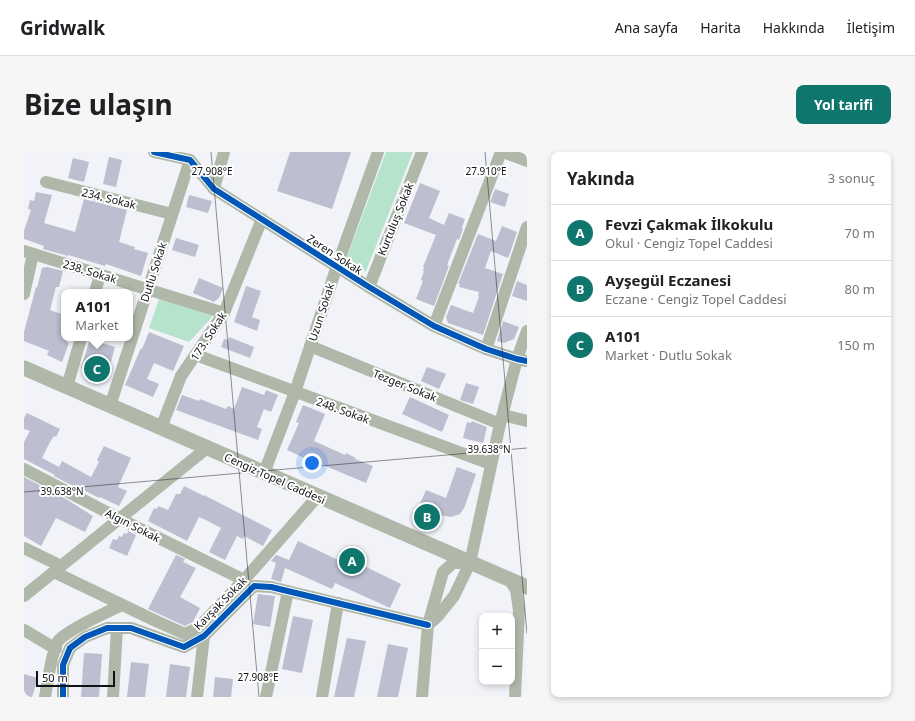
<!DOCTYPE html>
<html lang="tr">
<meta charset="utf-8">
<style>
:root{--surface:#fff;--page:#f6f6f6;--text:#202124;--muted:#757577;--line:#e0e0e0;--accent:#0f766e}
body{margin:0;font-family:"Noto Sans",sans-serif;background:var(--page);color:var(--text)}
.controls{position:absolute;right:12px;bottom:12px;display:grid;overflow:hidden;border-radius:8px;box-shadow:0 2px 6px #0003}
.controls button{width:36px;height:36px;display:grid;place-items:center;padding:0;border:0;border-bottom:1px solid var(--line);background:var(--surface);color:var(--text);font:20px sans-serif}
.scale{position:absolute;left:12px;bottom:10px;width:79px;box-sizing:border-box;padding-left:4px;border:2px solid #111216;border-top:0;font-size:11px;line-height:14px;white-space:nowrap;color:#111216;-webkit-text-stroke:3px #fff;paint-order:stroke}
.you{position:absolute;left:288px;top:311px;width:14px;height:14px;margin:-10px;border:3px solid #fff;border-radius:50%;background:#1a73e8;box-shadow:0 0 0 6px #1a73e833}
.badge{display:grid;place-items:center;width:26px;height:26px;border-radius:50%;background:var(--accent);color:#fff;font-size:13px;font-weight:700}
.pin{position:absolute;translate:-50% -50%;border:2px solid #fff;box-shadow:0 1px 4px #0006}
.popup{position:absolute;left:37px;top:137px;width:72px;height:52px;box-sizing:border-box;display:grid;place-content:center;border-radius:8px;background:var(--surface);filter:drop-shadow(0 1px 3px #0005);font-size:13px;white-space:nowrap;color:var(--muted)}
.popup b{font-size:15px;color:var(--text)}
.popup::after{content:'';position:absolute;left:50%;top:100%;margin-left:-8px;border:8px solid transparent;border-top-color:var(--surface)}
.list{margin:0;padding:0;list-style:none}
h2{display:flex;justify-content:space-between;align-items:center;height:52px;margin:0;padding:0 16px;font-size:17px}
h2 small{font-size:13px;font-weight:400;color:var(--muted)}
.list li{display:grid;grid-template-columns:26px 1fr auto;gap:12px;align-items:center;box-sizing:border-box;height:56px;padding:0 16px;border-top:1px solid var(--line)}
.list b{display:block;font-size:15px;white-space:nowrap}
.list p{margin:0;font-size:13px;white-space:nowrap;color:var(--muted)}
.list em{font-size:13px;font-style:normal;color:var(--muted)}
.map{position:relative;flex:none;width:503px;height:545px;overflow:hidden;border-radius:8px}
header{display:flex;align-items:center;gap:24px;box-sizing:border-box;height:56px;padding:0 20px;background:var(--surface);border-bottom:1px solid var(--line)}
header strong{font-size:19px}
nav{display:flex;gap:22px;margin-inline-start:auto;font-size:14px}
.intro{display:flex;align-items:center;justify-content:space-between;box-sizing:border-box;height:96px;padding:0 24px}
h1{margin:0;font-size:28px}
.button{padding:10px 18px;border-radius:8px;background:var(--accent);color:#fff;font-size:14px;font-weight:700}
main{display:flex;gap:24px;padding:0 24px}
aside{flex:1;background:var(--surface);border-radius:8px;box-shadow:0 2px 6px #0003}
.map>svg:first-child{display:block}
.green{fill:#b6e3cc}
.building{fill:#bdbecf}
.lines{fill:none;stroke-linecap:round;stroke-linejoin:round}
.minor{stroke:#afb8a9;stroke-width:12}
.major{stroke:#afb8a9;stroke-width:15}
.cycleway-casing{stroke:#fff;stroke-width:8}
.cycleway{stroke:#0057b8;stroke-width:6}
.ticks{fill:none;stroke:#111216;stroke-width:1;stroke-opacity:0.45}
.labels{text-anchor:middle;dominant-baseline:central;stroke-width:4;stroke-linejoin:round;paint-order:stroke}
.street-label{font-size:11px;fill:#111216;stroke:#fff}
.ticks-label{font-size:10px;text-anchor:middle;fill:#111216;stroke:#fff;stroke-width:4;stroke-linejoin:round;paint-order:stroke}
</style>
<header>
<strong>Gridwalk</strong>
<nav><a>Ana sayfa</a><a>Harita</a><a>Hakkında</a><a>İletişim</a></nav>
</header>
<div class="intro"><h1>Bize ulaşın</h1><a class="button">Yol tarifi</a></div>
<main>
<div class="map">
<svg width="503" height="545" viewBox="0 0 503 545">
<rect width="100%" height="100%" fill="#f1f3f8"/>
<g class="green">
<path d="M362 0H389L342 119 339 120 324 108 323 105Z"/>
<path d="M135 147 189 164 165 190 125 176Z"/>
</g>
<g class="building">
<path d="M266 0H327L308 57 253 39Z"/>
<path d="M85 5 98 8 92 35 79 32Z"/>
<path d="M49 6 65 10 60 30 44 26Z"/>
<path d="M396 31 416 39 405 66 420 73 425 61 441 67 438 76 439 77 435 88 433 87 423 113 425 114 410 154 392 147 399 129 397 128 400 119H399L400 115H399L412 83 380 71Z"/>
<path d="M471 37 485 42 481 55 466 50Z"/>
<path d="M12 40 28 43 20 71 51 80 60 47 103 58 95 90 111 95 110 97 124 101 117 124 82 112 81 114 44 103V104L19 97 20 94 0 87V79L7 58 4 57 6 48 10 49Z"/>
<path d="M165 43 188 49 184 61 162 55Z"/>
<path d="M478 74 493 80 485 104 484 106 467 99 461 116 479 122 459 183 424 171 422 165 427 153 449 161 455 145 454 144 455 140 435 135 436 132H434L454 82 472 89Z"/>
<path d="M152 86 175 93 171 105 148 98Z"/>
<path d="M23 115 39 119 35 135H32L26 158 40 163V186H44L43 190 45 191 38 210 23 203 25 199 0 189V180L12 135 13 136 18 116Z"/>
<path d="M175 126 199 136 195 146 190 150 169 141Z"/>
<path d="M493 129 503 133V149L488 144Z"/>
<path d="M222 134 237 139 228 165 236 168 233 179 210 170Z"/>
<path d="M479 169 495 175 490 187 480 191 473 189Z"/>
<path d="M125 180 160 194 149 219 130 211 123 227 135 232 129 245 101 233 117 196 118 197Z"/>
<path d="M205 185 230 195 226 206 197 195 200 187 204 188Z"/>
<path d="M66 187 91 195 83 224 57 216Z"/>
<path d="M403 215 422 222 415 237 397 229Z"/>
<path d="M442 231 455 235 449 252 436 248Z"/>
<path d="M218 235 240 243 242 238 254 243 247 260 240 257 233 275 238 277 234 288 152 258 158 243 175 249 176 247 202 257 204 254 210 257Z"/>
<path d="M386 245 425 263 418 280 378 262Z"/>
<path d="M279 253 301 262 290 289 321 303 322 301 332 306 331 307 349 314 342 331 299 313 298 314 263 298 275 271 272 270Z"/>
<path d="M3 261 36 277 32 285 30 284 26 290 18 306 35 315 38 309 67 325 75 310 73 308 80 294 107 306 94 335 103 339 95 354 76 345 75 346 50 333 49 334 30 324 31 323 0 307V290L6 279 0 277V266Z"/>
<path d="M448 269 463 275 459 291 439 286 443 270 447 271Z"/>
<path d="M433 315 452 322 441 354 436 362 427 365 412 362 395 354 402 338 422 346Z"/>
<path d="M0 325 42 347 69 364 61 380 32 366 17 394 0 384Z"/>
<path d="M160 334 180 344V343L248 378 239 394 220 384 219 387 213 384 201 408 185 400 197 376 184 369 175 365 163 389 124 369 130 356 133 357 134 354 144 358 152 342H156Z"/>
<path d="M104 379 112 383 103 404 85 396 89 387 93 388 95 384 98 385 100 381 103 382Z"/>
<path d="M274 389 329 415 332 410 377 432 366 456 311 431 308 437 261 416 257 430 247 427 252 411 247 409 252 403 265 408Z"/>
<path d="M152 403 161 407 159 410 172 416 156 445 176 456 169 470 161 474 124 457Z"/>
<path d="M234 442 251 444 246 475 229 472Z"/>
<path d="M269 464 289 468 278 521 258 517Z"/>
<path d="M323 486 342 489 330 545H310Z"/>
<path d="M364 492 384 496 374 545H353Z"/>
<path d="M60 501 78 502 75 545H57Z"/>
<path d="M107 510 125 512 121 545H103Z"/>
<path d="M146 512 166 515 162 545H142Z"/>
<path d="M0 522 14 526 8 545H0Z"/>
<path d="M191 525 209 527 207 545H189Z"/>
</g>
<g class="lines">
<g class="minor">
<path d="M130 0 166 8 190 37 345 135 410 174 462 197 493 207 503 209"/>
<path d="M479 0 503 9"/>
<path d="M22 30 148 62"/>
<path d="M190 37 200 0"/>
<path d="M0 99 200 161"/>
<path d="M345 135 398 0"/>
<path d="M71 140 76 123"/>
<path d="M0 142 9 102"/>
<path d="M410 174 477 0"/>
<path d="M286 194 476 272"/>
<path d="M462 197 503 75"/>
<path d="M172 203 467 312"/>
<path d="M43 235 57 186"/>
<path d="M86 254 166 8"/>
<path d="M479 263 503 269"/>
<path d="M137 276 157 224 200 161 238 67"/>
<path d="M0 317 96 367 220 428"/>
<path d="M240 321 271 240 313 114 354 0"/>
<path d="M0 396 37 414"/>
<path d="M30 420 134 470 161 482 174 476 220 428 294 344"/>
<path d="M485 427 492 438 495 459 491 545"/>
<path d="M0 444 183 296"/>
<path d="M404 473 414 464 430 444 446 411 476 272 493 207 503 179"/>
<path d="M0 478 32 497"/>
<path d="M21 545C23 533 28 496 35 488 45 477 83 460 98 453"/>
<path d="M39 545V513L46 496 61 485 83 476H107L160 495 180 484 230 434 247 435 404 473"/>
<path d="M89 545 93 476"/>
<path d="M173 545 180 484"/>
<path d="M242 545 264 439"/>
<path d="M298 545 314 451"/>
<path d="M398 545 404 473 419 420 429 411H445"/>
</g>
<path class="major" d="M0 216 503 435"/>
<g class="cycleway-casing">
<g id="cycleway">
<path d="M130 0 166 8 190 37 345 135 410 174 462 197 493 207 503 209"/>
<path d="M39 545V513L46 496 61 485 83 476H107L160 495 180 484 230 434 247 435 404 473"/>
</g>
</g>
<use href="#cycleway" class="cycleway"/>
</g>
<path class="ticks" d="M187 0 235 545M461 0 503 482M0 340 503 296"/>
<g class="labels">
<g class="street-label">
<text transform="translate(85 46) rotate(14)">234. Sokak</text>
<text transform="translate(371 67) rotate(-68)">Kurtuluş Sokak</text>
<text transform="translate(311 102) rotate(33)">Zeren Sokak</text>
<text transform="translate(66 119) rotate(17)">238. Sokak</text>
<text transform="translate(129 120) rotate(-72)">Dutlu Sokak</text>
<text transform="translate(297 160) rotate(-72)">Uzun Sokak</text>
<text transform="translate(184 184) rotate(-57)">173. Sokak</text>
<text transform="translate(381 233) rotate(22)">Tezger Sokak</text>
<text transform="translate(319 258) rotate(20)">248. Sokak</text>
<text transform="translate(251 326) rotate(24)">Cengiz Topel Caddesi</text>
<text transform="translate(109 373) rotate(27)">Algın Sokak</text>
<text transform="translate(196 451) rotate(-45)">Kavşak Sokak</text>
</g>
</g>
<g class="ticks-label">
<text x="188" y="23">27.908°E</text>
<text x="462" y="23">27.910°E</text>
<text x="465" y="301">39.638°N</text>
<text x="38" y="343">39.638°N</text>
<text x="234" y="529">27.908°E</text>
</g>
</svg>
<div class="controls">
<button>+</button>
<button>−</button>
</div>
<div class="scale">50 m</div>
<div class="you"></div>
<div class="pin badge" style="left:328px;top:409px">A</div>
<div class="pin badge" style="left:403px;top:365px">B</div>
<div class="pin badge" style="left:73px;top:217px">C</div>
<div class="popup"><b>A101</b>Market</div>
</div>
<aside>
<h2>Yakında<small>3 sonuç</small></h2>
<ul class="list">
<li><span class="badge">A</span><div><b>Fevzi Çakmak İlkokulu</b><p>Okul · Cengiz Topel Caddesi</p></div><em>70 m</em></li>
<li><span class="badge">B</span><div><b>Ayşegül Eczanesi</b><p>Eczane · Cengiz Topel Caddesi</p></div><em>80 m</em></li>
<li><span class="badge">C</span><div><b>A101</b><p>Market · Dutlu Sokak</p></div><em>150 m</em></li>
</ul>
</aside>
</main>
